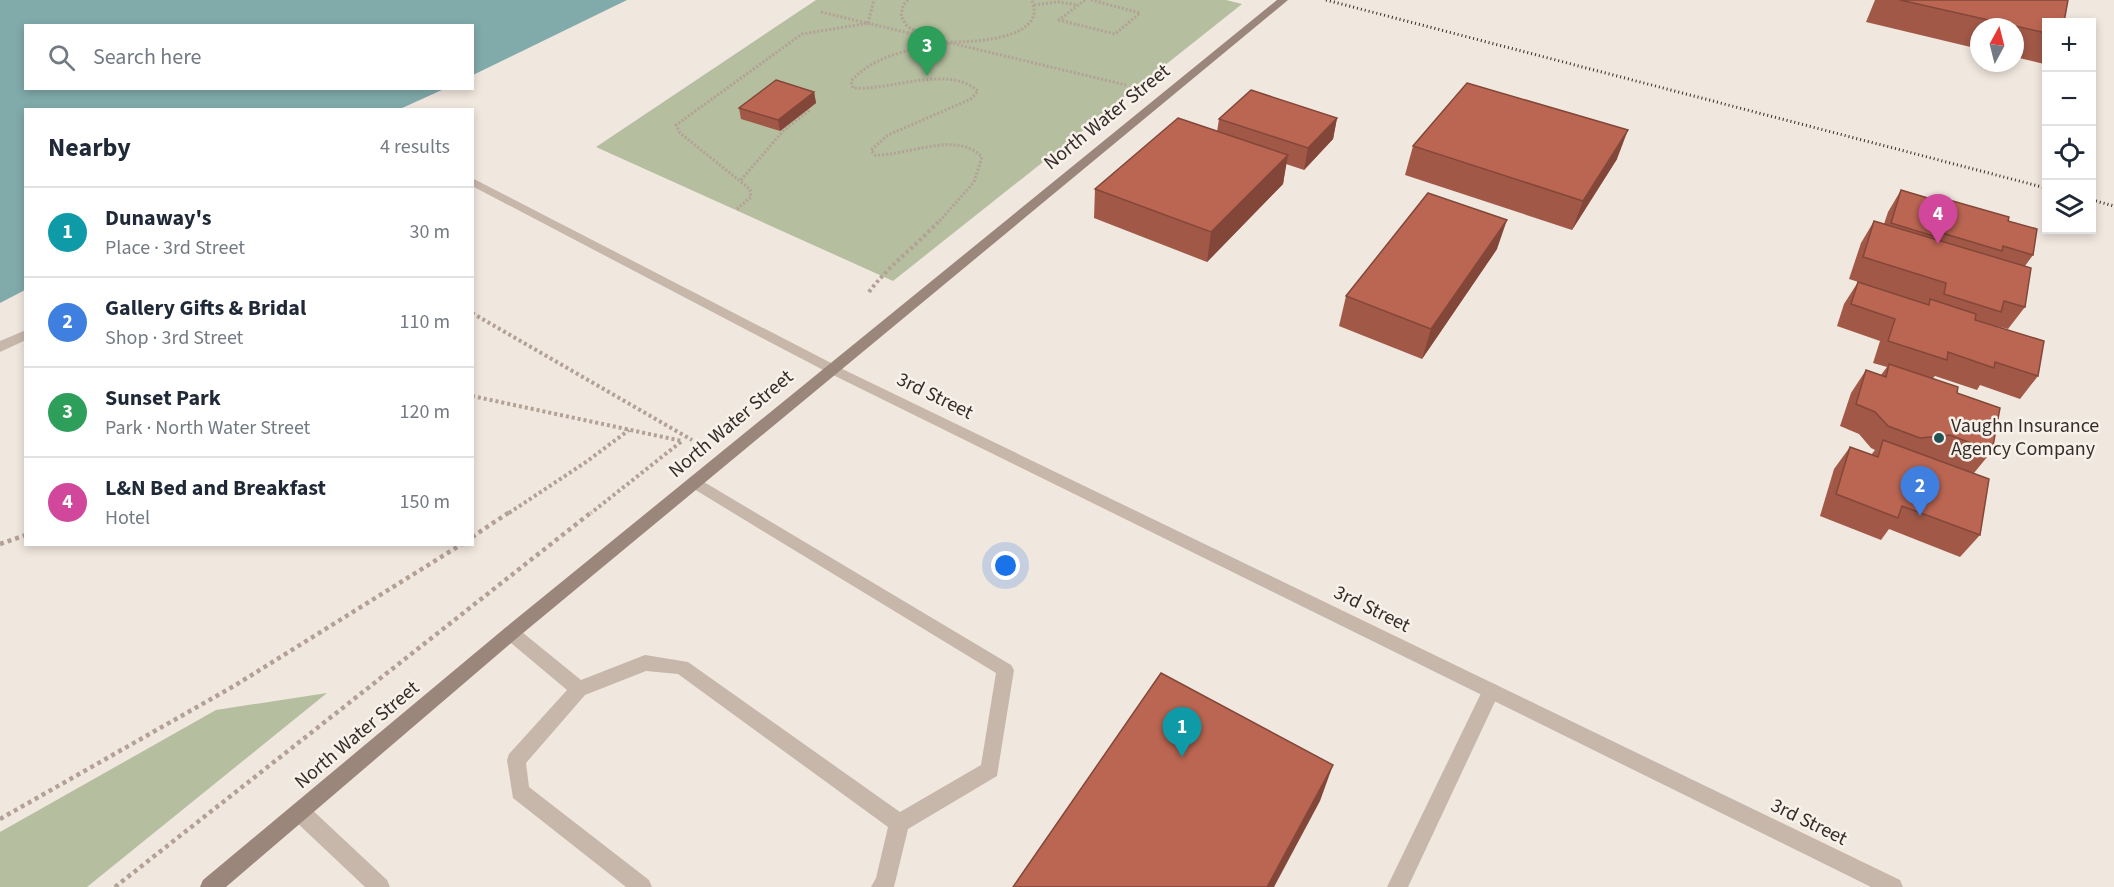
<!DOCTYPE html>
<meta charset="utf-8">
<style>
:root{--surface:#fff;--page:#f6f6f7;--text:#1f2937;--muted:#747a83;--line:#e0e1e3;--accent:#0f766e}
body{margin:0;font-family:"Source Sans 3",sans-serif;background:var(--page);color:var(--text)}
.controls{position:absolute;right:18px;top:18px;display:grid;overflow:hidden;border-radius:0px;box-shadow:0 3px 9px #0003}
.controls button{width:54px;height:54px;display:grid;place-items:center;padding:0;border:0;border-bottom:2px solid var(--line);background:var(--surface);color:var(--text);font:30px sans-serif}
.compass{position:absolute;left:1970px;top:18px;width:54px;height:54px;border-radius:50%;background:var(--surface);box-shadow:0 3px 9px #0003;rotate:7deg}
.you{position:absolute;left:1006px;top:566px;width:21px;height:21px;margin:-15px;border:4px solid #fff;border-radius:50%;background:#1a73e8;box-shadow:0 0 0 9px #1a73e833}
.badge{display:grid;place-items:center;width:39px;height:39px;border-radius:50%;background:var(--accent);color:#fff;font-size:20px;font-weight:700}
.pin{position:absolute;translate:-50% -50px;filter:drop-shadow(0 2px 3px #0008)}
.pin::after{content:'';position:absolute;top:32px;width:21px;height:18px;background:inherit;clip-path:polygon(0 0,100% 0,50% 100%)}
.list{margin:0;padding:0;list-style:none}
h2{display:flex;justify-content:space-between;align-items:center;height:78px;margin:0;padding:0 24px;font-size:26px}
h2 small{font-size:20px;font-weight:400;color:var(--muted)}
.list li{display:grid;grid-template-columns:39px 1fr auto;gap:18px;align-items:center;box-sizing:border-box;height:90px;padding:0 24px;border-top:2px solid var(--line)}
.list b{display:block;font-size:22px;white-space:nowrap}
.list p{margin:0;font-size:20px;white-space:nowrap;color:var(--muted)}
.list em{font-size:20px;font-style:normal;color:var(--muted)}
.icon{flex:none;width:33px;height:33px;fill:none;stroke:currentColor;stroke-width:2;stroke-linecap:round;stroke-linejoin:round}
.map{position:relative;flex:none;width:2114px;height:887px;overflow:hidden}
.search{position:absolute;background:var(--surface);box-shadow:0 3px 9px #0003;left:24px;top:24px;width:450px;height:66px;display:flex;align-items:center;gap:15px;box-sizing:border-box;padding:0 21px;border-radius:0px;color:var(--muted);font-size:22px}
.panel{position:absolute;background:var(--surface);box-shadow:0 3px 9px #0003;left:24px;top:108px;width:450px;height:438px;border-radius:0px}
.map>svg:first-child{display:block}
.green{fill:#b5be9f}
.water{fill:#80abaa}
.lines{fill:none;stroke-linecap:round;stroke-linejoin:round}
.path-far2{stroke:#b3a195;stroke-width:3;stroke-dasharray:2 2;stroke-linecap:butt}
.path-far1{stroke:#b3a195;stroke-width:4;stroke-dasharray:3 3;stroke-linecap:butt}
.path{stroke:#b3a195;stroke-width:4.5;stroke-dasharray:4 4;stroke-linecap:butt}
.lane{fill:#c7b7ab;fill-rule:evenodd}
.street{fill:#c7b7ab;fill-rule:evenodd}
.secondary{fill:#9b867c;fill-rule:evenodd}
.rail{stroke:#362d29;stroke-width:3;stroke-dasharray:1 3;stroke-linecap:butt}
.wall{fill:#a15847}
.shaded-wall{fill:#834739}
.building{fill:#bb6652;stroke:#834739;stroke-width:1.5}
.poi-dot{fill:#235353;stroke:#f8f1ea;stroke-width:2}
.labels{text-anchor:middle;dominant-baseline:central;stroke-width:5;stroke-linejoin:round;paint-order:stroke}
.street-label{font-size:20px;fill:#362d29;stroke:#f8f1ea}
.poi-label{font-size:20px;fill:#362d29;stroke:#f8f1ea;text-anchor:start}
</style>
<div class="map">
<svg width="2114" height="887" viewBox="0 0 2114 887">
<rect width="100%" height="100%" fill="#f0e7de"/>
<g class="green">
<path d="M816 0H1226L1242 4 893 281 596 147Z"/>
<path d="M327 693 87 887H0V832L216 710Z"/>
</g>
<path class="water" d="M0 0H627L473 75 472 26H26V88L444 89 400 109 26 110 25 290 0 303Z"/>
<g class="lines">
<g class="path-far2">
<path d="M908 0 903 5 901 16 907 26 921 35"/>
<path d="M1085 0 1059 20 1115 34 1140 13 1091 0"/>
<path d="M1034 5 1058 2 1078 5"/>
<path d="M821 12 1126 85"/>
<path d="M868 23 874 0"/>
<path d="M951 42C972 42 1028 40 1034 14 1035 10 1033 4 1032 0"/>
<path d="M741 180 784 130 811 109"/>
<path d="M737 209 751 197 750 189 680 133 676 125 802 34 870 23"/>
<path d="M937 224 974 182 982 157C956 130 908 156 875 155L871 150 888 135 971 99 978 91C948 64 891 91 853 88L851 81C877 53 914 49 950 43"/>
</g>
<g class="path-far1">
<path d="M869 292C889 265 915 247 938 222"/>
<path d="M472 313 692 440"/>
<path d="M472 396 682 441 591 513"/>
<path d="M509 513 586 462 629 430"/>
</g>
<g class="path">
<path d="M472 537 511 511"/>
<path d="M0 544 26 535"/>
<path d="M0 819 234 686 462 544"/>
<path d="M115 887 593 511"/>
</g>
<g class="lane">
<path d="M472 178 837 366 839 369 837 372H827L472 186Z"/>
<path d="M26 330V340L0 352V341Z"/>
<path d="M694 476 1011 665 1014 670 997 776 908 829 894 887H871L876 878 888 827 678 674 646 671 585 695 526 763 529 787 649 880 652 887H626L513 798 507 760 509 754 567 690 505 638 502 633 505 628 511 626 517 628 581 680 645 655 688 662 900 812 981 765 996 673 689 486 686 482 689 478Z"/>
<path d="M1491 683 1497 685 1500 691 1408 887H1387L1485 685Z"/>
<path d="M300 803 307 805 387 880 390 887H365L293 819 290 812 293 805Z"/>
</g>
<path class="street" d="M832 364 1900 880 1903 887H1871L827 372 825 369 827 366Z"/>
<path class="secondary" d="M1277 0H1288L517 638 226 887H200L203 880 505 628Z"/>
<g class="rail">
<path d="M1326 0 2046 188"/>
<path d="M2092 200 2114 206"/>
</g>
</g>
<g class="wall">
<path d="M1875 0H2068L2046 22V60L2044 64 2015 57V27H1979V49L1866 22Z"/>
<path d="M814 92 816 103 780 131 741 119 739 108Z"/>
<path d="M1337 118 1333 139 1304 170 1286 164 1283 184 1207 262 1094 218 1095 189 1217 132 1219 119Z"/>
<path d="M1413 146 1617 159 1572 230 1405 175Z"/>
<path d="M1901 190 1940 201 1942 198 2008 221 2033 255 2025 266V307L2008 329 1992 325 2038 376 2020 399 1980 385 1977 390 1935 376 1933 378 1957 393 1992 451 1974 473 1980 535 1960 557 1889 529 1881 540 1820 516 1834 469 1850 447 1871 455 1875 450 1871 448 1859 434 1840 426 1851 393 1866 370 1881 375 1887 367 1873 363 1880 341 1837 326 1844 304 1858 282 1927 304 1849 279 1861 243 1874 221 1884 224 1888 212Z"/>
<path d="M1497 249 1422 359 1339 326 1346 296Z"/>
</g>
<g class="shaded-wall">
<path d="M814 92 816 103 780 131 778 120Z"/>
<path d="M1337 118 1333 139 1304 170 1308 148Z"/>
<path d="M1628 130 1617 159 1572 230 1583 201Z"/>
<path d="M1288 155 1283 184 1207 262 1211 232Z"/>
<path d="M1507 220 1497 249 1422 359 1431 329Z"/>
<path d="M1333 765 1320 801 1274 887H1267Z"/>
</g>
<g class="building">
<path d="M1900 0H2068L2064 22H2046V33Z"/>
<path d="M776 80 814 92 778 120 739 108Z"/>
<path d="M1467 83 1628 130 1583 201 1413 146Z"/>
<path d="M1251 90 1337 118 1308 148 1219 119Z"/>
<path d="M1178 118 1288 155 1211 232 1095 189Z"/>
<path d="M1901 190 1941 202 1942 198 2009 217 2008 221 2037 229 2033 255 2003 246 2002 251 1942 233 1940 238 1891 223Z"/>
<path d="M1428 193 1507 220 1431 329 1346 296Z"/>
<path d="M1874 221 2031 268 2025 307 2004 301 2001 312 1944 294 1946 283 1863 257Z"/>
<path d="M1858 282 1929 305 1930 299 1976 314 1975 320 2044 341 2038 376 1995 362 1994 368 1948 352 1947 360 1888 341 1895 319 1851 304Z"/>
<path d="M1889 364 1958 387 1957 393 2000 408 1992 451 1950 435 1920 438 1888 426 1875 412 1856 404 1866 370 1886 377Z"/>
<path d="M1883 440 1989 479 1980 535 1902 506 1898 518 1836 494 1850 447 1878 457Z"/>
<path d="M1161 673 1333 765 1267 887H1013Z"/>
</g>
<circle class="poi-dot" cx="1939" cy="438" r="6"/>
<g class="labels">
<g class="street-label">
<text transform="translate(1107 117) rotate(-39)">North Water Street</text>
<text transform="translate(935 396) rotate(26)">3rd Street</text>
<text transform="translate(731 424) rotate(-40)">North Water Street</text>
<text transform="translate(1372 609) rotate(26)">3rd Street</text>
<text transform="translate(357 735) rotate(-40)">North Water Street</text>
<text transform="translate(1809 822) rotate(26)">3rd Street</text>
</g>
<g class="poi-label">
<text x="1951" y="426">Vaughn Insurance<tspan x="1951" dy="23">Agency Company</tspan></text>
</g>
</g>
</svg>
<div class="controls">
<button>+</button>
<button>−</button>
<button><svg class="icon" aria-label="locate" viewBox="0 0 24 24"><circle cx="12" cy="12" r="6"/><path d="M12 2v4M12 18v4M2 12h4M18 12h4"/></svg></button>
<button><svg class="icon" aria-label="layers" viewBox="0 0 24 24"><path d="M12 4l9 5-9 5-9-5zM3 14l9 5 9-5"/></svg></button>
</div>
<svg class="compass" viewBox="-18 -18 36 36"><path d="M0-13l5 13h-10z" fill="#e53935"/><path d="M0 13l5-13h-10z" fill="#747a83"/></svg>
<div class="you"></div>
<div class="pin badge" style="left:1182px;top:757px;background:#0f9aa8">1</div>
<div class="pin badge" style="left:1920px;top:516px;background:#3f7fe0">2</div>
<div class="pin badge" style="left:927px;top:76px;background:#2e9e5b">3</div>
<div class="pin badge" style="left:1938px;top:244px;background:#d1479c">4</div>
<div class="search"><svg class="icon" aria-label="search" viewBox="0 0 24 24"><circle cx="10" cy="10" r="6"/><path d="M15 15l6 6"/></svg>Search here</div>
<section class="panel">
<h2>Nearby<small>4 results</small></h2>
<ul class="list">
<li><span class="badge" style="background:#0f9aa8">1</span><div><b>Dunaway's</b><p>Place · 3rd Street</p></div><em>30 m</em></li>
<li><span class="badge" style="background:#3f7fe0">2</span><div><b>Gallery Gifts &amp; Bridal</b><p>Shop · 3rd Street</p></div><em>110 m</em></li>
<li><span class="badge" style="background:#2e9e5b">3</span><div><b>Sunset Park</b><p>Park · North Water Street</p></div><em>120 m</em></li>
<li><span class="badge" style="background:#d1479c">4</span><div><b>L&amp;N Bed and Breakfast</b><p>Hotel</p></div><em>150 m</em></li>
</ul>
</section>
</div>
